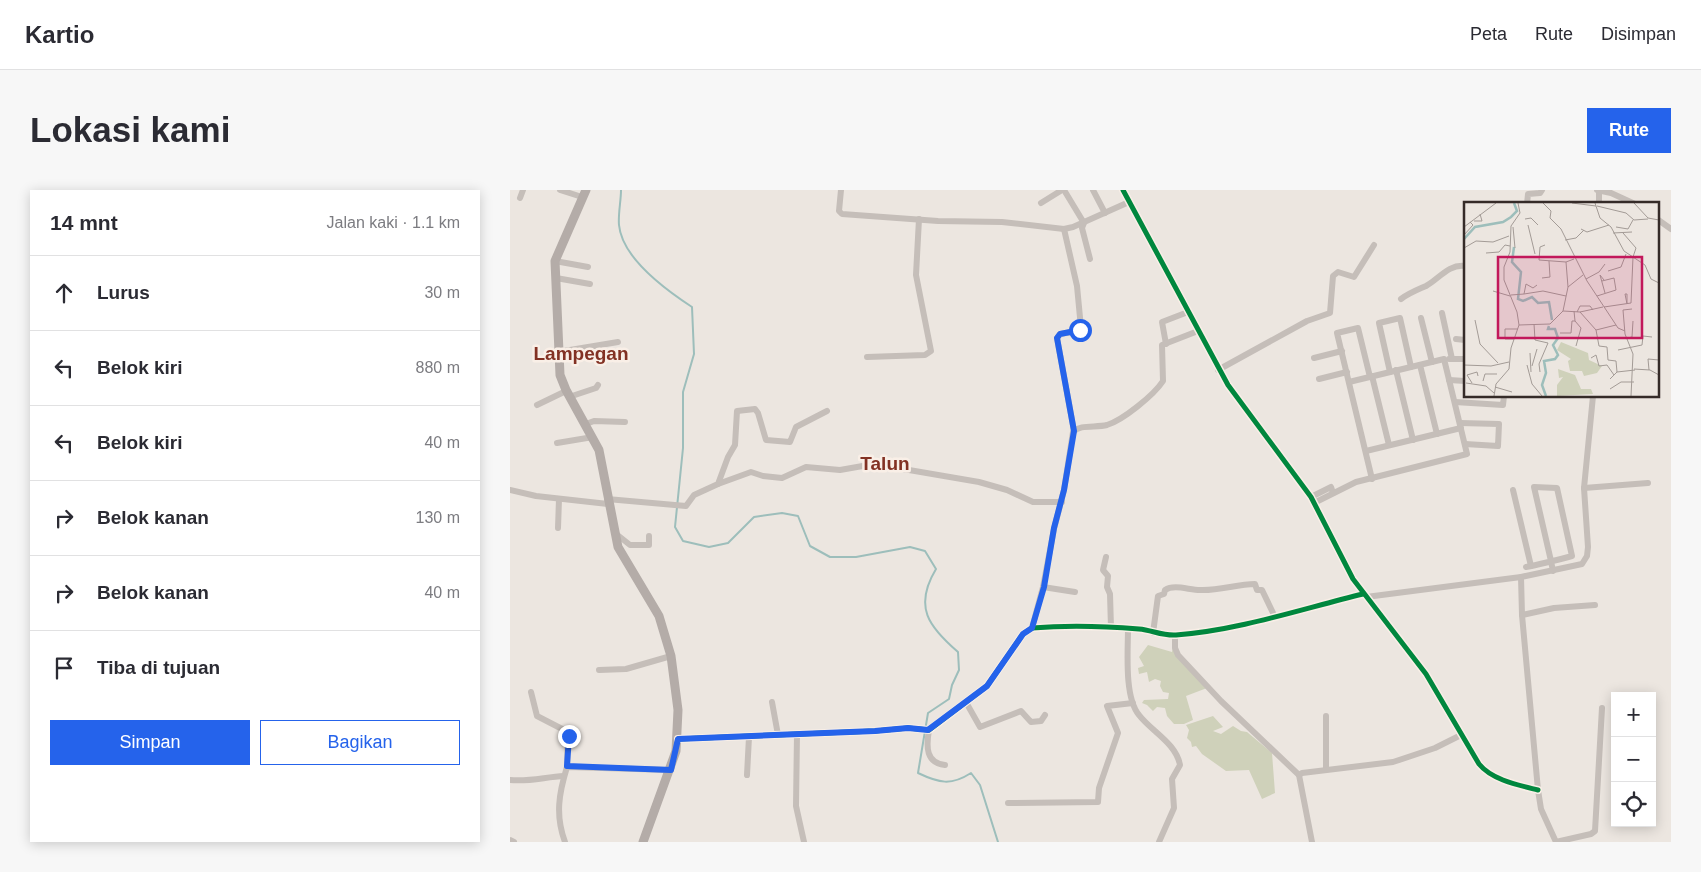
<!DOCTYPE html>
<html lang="id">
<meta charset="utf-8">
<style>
:root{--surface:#fff;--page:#f7f7f7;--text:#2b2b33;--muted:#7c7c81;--line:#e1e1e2;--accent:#2563eb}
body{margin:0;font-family:Helvetica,sans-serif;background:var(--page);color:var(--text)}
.controls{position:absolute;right:15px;bottom:15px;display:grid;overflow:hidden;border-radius:0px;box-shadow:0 2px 12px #0003}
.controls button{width:45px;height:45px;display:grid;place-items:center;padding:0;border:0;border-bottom:1px solid var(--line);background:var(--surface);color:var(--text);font:25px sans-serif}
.stop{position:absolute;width:15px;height:15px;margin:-11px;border:4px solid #2563eb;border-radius:50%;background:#fff}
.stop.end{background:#2563eb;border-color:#fff;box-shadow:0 1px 5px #0008}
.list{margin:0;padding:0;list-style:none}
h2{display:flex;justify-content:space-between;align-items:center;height:65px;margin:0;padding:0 20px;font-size:21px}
h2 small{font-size:16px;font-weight:400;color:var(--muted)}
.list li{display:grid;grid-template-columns:32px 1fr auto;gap:15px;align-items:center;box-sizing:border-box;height:75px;padding:0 20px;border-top:1px solid var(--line)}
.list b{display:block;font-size:19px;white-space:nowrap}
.list em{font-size:16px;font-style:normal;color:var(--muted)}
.actions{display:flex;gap:10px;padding:15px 20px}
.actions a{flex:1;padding:11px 0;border:1px solid var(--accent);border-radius:0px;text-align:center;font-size:18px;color:var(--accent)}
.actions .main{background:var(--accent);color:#fff}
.icon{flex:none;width:28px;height:28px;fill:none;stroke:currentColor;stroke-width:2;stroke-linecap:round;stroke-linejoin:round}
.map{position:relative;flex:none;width:1161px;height:652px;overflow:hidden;border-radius:0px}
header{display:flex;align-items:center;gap:30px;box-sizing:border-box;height:70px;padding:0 25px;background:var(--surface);border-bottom:1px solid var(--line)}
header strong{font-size:24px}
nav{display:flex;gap:28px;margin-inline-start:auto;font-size:18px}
.intro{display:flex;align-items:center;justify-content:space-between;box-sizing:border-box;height:120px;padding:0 30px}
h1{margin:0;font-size:35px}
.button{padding:12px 22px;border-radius:0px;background:var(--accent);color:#fff;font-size:18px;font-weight:700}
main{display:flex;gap:30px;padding:0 30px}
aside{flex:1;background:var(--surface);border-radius:0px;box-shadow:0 2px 12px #0003}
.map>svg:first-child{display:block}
.green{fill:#cfd1ba}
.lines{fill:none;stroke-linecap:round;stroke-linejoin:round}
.stream{stroke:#9dbebb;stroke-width:2}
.minor{stroke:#c5beb9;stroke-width:6}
.major{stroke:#b4aca8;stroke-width:9}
.cycleway-casing{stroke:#f9efe7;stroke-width:8}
.cycleway{stroke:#00873e;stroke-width:5}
.route{stroke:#2563eb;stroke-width:6}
.labels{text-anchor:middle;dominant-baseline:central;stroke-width:5;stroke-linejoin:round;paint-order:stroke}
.quarter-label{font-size:19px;font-weight:bold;fill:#823123;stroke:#f9efe7}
.inset-river{fill:none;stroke:#9dbebb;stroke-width:2.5}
.inset-road{fill:none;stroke:#a39b96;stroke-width:1}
.view{fill:#c2185b;fill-opacity:0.15;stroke:#c2185b;stroke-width:2.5}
.inset-edge{fill:none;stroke:#352b28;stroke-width:2.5}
</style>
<header>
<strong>Kartio</strong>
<nav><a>Peta</a><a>Rute</a><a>Disimpan</a></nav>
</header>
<div class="intro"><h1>Lokasi kami</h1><a class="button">Rute</a></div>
<main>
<aside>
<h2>14 mnt<small>Jalan kaki · 1.1 km</small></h2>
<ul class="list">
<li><svg class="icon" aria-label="ahead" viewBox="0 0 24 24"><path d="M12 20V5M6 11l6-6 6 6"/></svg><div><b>Lurus</b></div><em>30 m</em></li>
<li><svg class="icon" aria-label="left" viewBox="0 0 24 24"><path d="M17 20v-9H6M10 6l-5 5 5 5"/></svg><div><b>Belok kiri</b></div><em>880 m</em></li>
<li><svg class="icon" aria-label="left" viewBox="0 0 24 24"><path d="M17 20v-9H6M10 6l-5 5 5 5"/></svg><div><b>Belok kiri</b></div><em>40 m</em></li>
<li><svg class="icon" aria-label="right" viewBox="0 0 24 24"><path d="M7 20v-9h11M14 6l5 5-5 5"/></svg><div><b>Belok kanan</b></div><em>130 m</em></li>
<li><svg class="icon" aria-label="right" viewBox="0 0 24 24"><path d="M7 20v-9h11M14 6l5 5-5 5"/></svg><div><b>Belok kanan</b></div><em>40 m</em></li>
<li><svg class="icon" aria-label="arrive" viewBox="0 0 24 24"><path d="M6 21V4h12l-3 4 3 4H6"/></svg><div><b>Tiba di tujuan</b></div></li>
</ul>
<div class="actions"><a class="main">Simpan</a><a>Bagikan</a></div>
</aside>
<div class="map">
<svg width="1161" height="652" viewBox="0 0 1161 652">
<rect width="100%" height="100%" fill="#ece6e0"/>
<g class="green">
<path d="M638 455 662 462 663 457 697 498 676 506 683 530 674 534H664L657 526 655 518 647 517 643 521 637 515 632 513 634 510 658 509 659 503 653 502 650 496 651 491 645 489 639 492 637 482 629 484 628 478 634 476 629 467Z"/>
<path d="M703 526 713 537 703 541 711 544 723 536 731 541 737 542 762 563 765 603 752 609 739 580 716 581 692 564 686 556 682 557 681 552 677 548 679 540 676 535Z"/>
</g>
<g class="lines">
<path class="stream" d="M111 0C111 11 108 24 109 35 112 68 156 100 182 117L184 164 173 202V258L165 337 173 351 199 357 218 353 244 327 272 323 288 326 300 356 320 367H346L400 357 415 361 426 379C403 417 419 437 448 462L449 480 442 495 439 509 418 523 408 583C429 593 441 596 461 583L470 595 488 652"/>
<g class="minor">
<path d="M50 0 72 7"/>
<path d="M331 0 329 21 332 24 428 31 492 32 554 39 563 37 619 12"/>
<path d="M554 0 574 33 572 38 580 69"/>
<path d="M583 0 595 23"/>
<path d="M613 0 718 195 801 307 843 389 916 484 969 574C982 590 1008 595 1028 600"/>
<path d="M1087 0 1101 3 1125 14"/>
<path d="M1089 0V14"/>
<path d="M10 8 13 0"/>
<path d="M531 13 552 0"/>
<path d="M1017 14 1018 4 1030 3 1032 0"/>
<path d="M1147 29 1161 39"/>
<path d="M554 39 567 96 571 138 569 141 550 144 547 148 564 241"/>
<path d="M45 71 78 77"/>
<path d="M46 88 80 94"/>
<path d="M891 109C899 103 907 100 916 96 929 89 938 74 955 76"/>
<path d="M932 123 942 169"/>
<path d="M911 128 922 172"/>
<path d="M946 149 955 150"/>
<path d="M656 154 652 132 678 122"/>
<path d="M48 162 108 152"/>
<path d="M357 167 415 165 421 161 406 85 409 29"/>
<path d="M804 168 832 161"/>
<path d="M939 169H955"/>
<path d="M910 175 927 244"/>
<path d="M708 180 797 131 820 123 823 86 828 82 844 87 864 55"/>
<path d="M886 180 903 250"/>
<path d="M880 182 869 133 890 128 901 177"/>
<path d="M862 186 879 255"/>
<path d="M860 187 848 138 827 143 862 289"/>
<path d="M809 189 837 182"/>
<path d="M939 190 955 191"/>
<path d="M59 207 86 198 88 195"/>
<path d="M945 212 993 215 994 206"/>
<path d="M27 215 56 201"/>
<path d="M950 233 989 234 988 256 955 254"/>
<path d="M76 234 84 231 115 232"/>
<path d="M47 253 83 247"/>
<path d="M856 261 951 238"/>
<path d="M208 294 241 282 253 286 272 288 296 277 330 280 364 274 469 292 497 300 523 312H552"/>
<path d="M1074 298 1138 293"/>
<path d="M0 300 26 306 98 314"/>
<path d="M1003 300 1021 376"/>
<path d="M801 307 821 297 823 303"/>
<path d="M97 309 176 316 184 305 208 294 218 267 225 255 227 221 245 219 248 223 256 250 280 252 286 237 317 221"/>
<path d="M804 313 846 292 957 264 934 169 839 192"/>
<path d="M48 338 49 309"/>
<path d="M105 343 120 355H139V346"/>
<path d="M596 367 593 380 598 386 597 397 600 404 601 438"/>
<path d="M1016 377C1032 374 1047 370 1062 366L1047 298 1024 297 1041 371 1043 381"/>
<path d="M1011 387 1012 425"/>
<path d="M533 397 565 402"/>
<path d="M856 407 1011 387 1072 374 1077 366 1078 357 1074 298 1083 206"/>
<path d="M522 438 533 397 544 339 554 300 563 242C570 234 586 238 597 235 613 230 644 205 653 191L652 155 688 141"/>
<path d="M618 438C618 461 614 507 629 525 641 541 666 553 670 575L662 589 664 618 649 652"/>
<path d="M643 443 648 406 654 404 655 400C664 394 679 400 690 400 709 401 727 394 745 394L747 400H752L765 427"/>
<path d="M665 445V458L668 465 711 511 789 585 802 652"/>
<path d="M89 480 116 479 161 466"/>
<path d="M21 502 27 526 58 542 57 577"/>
<path d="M262 512 268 545"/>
<path d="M457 514 470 537 511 521 521 532 531 531 535 525"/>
<path d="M816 526V579"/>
<path d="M419 540C416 557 416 573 435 575"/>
<path d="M287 544 286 616 294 652"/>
<path d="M168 549 365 541 398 538 419 540 477 496 513 444 522 438C556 435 594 436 629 439 642 440 652 446 666 445 730 440 791 419 853 404"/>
<path d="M237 585 239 547"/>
<path d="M789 585 792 583 883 572 925 558 951 545"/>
<path d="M0 590C19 592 35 587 54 586"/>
<path d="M498 613 588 612 589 598 608 543 597 516 623 513"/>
<path d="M0 650 4 652"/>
<path d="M55 652C45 625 49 603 57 577L161 580"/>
<path d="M1046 652 1031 619 1028 600 1012 425 1044 418 1085 415"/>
<path d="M1046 652 1081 644 1085 641 1092 518"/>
</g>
<path class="major" d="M76 0 45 71 50 185 56 200 89 260 108 357 149 426 161 466 168 520 166 561 133 652"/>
<g class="cycleway-casing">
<g id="cycleway">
<path d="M613 0 718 195 801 307 843 389 916 484 969 574C982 590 1008 595 1028 600"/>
<path d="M168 549 365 541 398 538 419 540 477 496 513 444 522 438C556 435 594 436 629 439 642 440 652 446 666 445 730 440 791 419 853 404"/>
</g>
</g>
<use href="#cycleway" class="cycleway"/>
</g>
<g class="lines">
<path class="route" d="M59 546 57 576 161 580 168 549 365 541 398 538 418 540 477 496 513 444 522 438 534 397 544 338 554 300 564 241 547 148 550 144 570 140"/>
</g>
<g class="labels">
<g class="quarter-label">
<text x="71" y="163">Lampegan</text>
<text x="375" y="273">Talun</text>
</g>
</g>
<g transform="translate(954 12)">
<rect width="195" height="195" fill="#ece6e0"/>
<path d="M97 140 124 151 125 158 138 164 133 171 120 174 118 169H106L104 159 107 157 93 148ZM94 167 111 173 117 187H127L129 192 93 194V183L99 175 95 176Z" fill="#cfd1ba"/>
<path class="inset-river" d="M0 37 11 25 39 20 47 15 53 9 50 1M50 45 48 60 57 70 54 97 59 99 68 95 74 101 85 100 88 118M82 194 78 183 82 171 80 159 91 157 94 153 89 143 94 136 91 127H84L85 124"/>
<path class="inset-road" d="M79 1 87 9 86 16 97 27 123 79 154 126 161 129M108 1 132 4M131 1 136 16 147 25 160 49 181 63 187 77 195 81M170 1 184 16 195 18M133 4 162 11 170 18 184 17M61 17 67 16 74 23M10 19H18L16 12M64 23 71 52M0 25 32 1M49 25 51 46M152 25 164 27 169 18M117 27 123 30 145 23M149 31 168 30M159 31 172 46 169 55M0 33 9 23 6 20M101 38 112 36 120 28M81 43 76 45 75 58 102 60 110 57M0 46 12 39 29 40 45 34M22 51 35 50 41 43 46 44M102 60 104 85M144 69 157 65 162 52M78 76 86 75 85 59M122 77 135 70 141 62M140 78 136 73 141 91M29 89 46 94M60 92 79 89 102 94M47 93 60 92 62 82 69 86 73 83M133 94 152 88 150 76 138 79M163 102 161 92H163V101M140 105 167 101 169 55M99 109 104 85 119 73M110 109 111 119 117 126 112 144M113 110 116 104H126L129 108M116 110 132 128 135 144 143 145 144 158 152 159 153 170M11 118 16 142 34 161M70 122 71 138 84 141 75 162 76 170M55 123 86 122 99 109 116 110 139 105M132 128 152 123M96 131H107L108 119H111M163 136 168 135 169 119M50 137H41V127H54M154 148 178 143 179 134 188 135M66 151 67 170M127 156 132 153 135 164 143 163 150 173M0 163 27 164 45 160M63 163 68 182 78 194M68 164 73 147M170 167 186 168 195 173M185 168 184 157 195 158M146 177 153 170 171 168M19 179 21 172H33M2 181 22 184 30 191M8 181 3 173 13 170 14 174M31 185 48 190M146 187 157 180H170M30 194 32 182 45 167 47 146 55 123 53 110 40 78V65L46 50 47 24 56 11 54 1M167 194 169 152 161 132 159 108 168 107"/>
<path class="view" d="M34 55H178V136H34Z"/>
<rect width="195" height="195" class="inset-edge"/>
</g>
</svg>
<div class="controls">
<button>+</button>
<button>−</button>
<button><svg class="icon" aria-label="locate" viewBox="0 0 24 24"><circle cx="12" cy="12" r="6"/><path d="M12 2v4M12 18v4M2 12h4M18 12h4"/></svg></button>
</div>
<div class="stop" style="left:570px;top:140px"></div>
<div class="stop end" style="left:59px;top:546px"></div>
</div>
</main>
